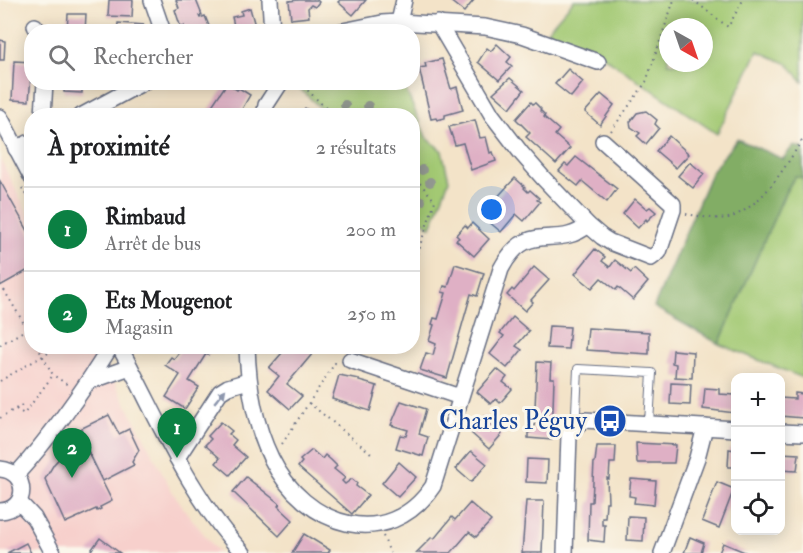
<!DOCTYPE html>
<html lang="fr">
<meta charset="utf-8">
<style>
:root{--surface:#fff;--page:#f2f2f2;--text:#202124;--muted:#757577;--line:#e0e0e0;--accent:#0b8043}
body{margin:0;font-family:"IM FELL Double Pica",serif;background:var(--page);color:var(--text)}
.controls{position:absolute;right:18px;bottom:18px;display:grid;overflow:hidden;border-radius:12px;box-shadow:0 3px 15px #0003}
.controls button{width:54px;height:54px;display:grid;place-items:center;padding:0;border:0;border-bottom:2px solid var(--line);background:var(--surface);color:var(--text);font:30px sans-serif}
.compass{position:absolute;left:659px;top:18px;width:54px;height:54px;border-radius:50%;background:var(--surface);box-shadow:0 3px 15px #0003;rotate:140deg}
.you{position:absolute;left:492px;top:210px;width:21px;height:21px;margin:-15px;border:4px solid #fff;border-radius:50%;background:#1a73e8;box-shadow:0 0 0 9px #1a73e833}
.badge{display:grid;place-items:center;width:39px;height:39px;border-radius:50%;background:var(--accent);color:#fff;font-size:20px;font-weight:700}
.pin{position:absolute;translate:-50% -50px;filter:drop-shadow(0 2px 3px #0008)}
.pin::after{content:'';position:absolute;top:32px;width:21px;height:18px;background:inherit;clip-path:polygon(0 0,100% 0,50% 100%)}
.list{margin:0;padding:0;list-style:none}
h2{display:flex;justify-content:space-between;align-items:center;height:78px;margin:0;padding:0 24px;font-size:26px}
h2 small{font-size:20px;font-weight:400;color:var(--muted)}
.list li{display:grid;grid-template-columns:39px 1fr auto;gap:18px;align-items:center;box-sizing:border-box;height:84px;padding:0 24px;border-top:2px solid var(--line)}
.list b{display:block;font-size:22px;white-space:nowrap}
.list p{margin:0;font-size:20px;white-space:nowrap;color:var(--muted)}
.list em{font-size:20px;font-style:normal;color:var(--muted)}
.icon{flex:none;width:33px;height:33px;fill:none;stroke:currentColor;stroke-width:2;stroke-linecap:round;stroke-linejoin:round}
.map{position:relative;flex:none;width:803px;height:553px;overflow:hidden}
.search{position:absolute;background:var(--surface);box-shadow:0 3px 15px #0003;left:24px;top:24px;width:396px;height:66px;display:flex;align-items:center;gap:15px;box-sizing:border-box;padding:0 21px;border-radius:24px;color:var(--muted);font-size:22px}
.panel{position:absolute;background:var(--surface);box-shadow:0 3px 15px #0003;left:24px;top:108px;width:396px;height:246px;border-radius:24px}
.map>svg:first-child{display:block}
.built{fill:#f7d0cc}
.green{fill:#a3c973;stroke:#5f7c68;stroke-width:1.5;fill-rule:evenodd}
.forest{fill:#82ad65;stroke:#4e6e62;stroke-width:1.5}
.building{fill:#dfb0c5}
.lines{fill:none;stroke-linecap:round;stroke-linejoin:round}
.service-casing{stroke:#676e83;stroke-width:10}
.minor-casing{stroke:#676e83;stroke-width:18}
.path{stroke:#676e83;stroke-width:2;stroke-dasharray:1.5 4.5;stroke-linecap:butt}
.service{stroke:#fff;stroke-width:8}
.minor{stroke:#fff;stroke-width:15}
.tree{fill:#939991}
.oneway{fill:#8d97ae}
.labels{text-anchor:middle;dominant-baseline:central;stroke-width:6;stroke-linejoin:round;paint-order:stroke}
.transit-label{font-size:26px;fill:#164399;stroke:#fbf7ec;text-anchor:end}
</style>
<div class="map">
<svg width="803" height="553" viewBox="0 0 803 553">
<rect width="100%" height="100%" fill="#fbf7ec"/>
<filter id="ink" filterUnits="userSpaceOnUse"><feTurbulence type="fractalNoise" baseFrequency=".0167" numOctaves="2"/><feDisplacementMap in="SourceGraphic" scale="12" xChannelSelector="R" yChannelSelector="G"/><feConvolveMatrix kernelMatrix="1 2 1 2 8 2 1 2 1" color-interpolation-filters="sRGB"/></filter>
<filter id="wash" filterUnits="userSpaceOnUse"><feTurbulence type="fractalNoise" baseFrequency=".008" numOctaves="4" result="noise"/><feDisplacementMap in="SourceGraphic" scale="24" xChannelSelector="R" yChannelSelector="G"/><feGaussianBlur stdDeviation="1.35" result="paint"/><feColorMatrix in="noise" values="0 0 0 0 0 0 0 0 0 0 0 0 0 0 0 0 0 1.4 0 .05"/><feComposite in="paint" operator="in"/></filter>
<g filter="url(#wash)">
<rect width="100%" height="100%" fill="#f3e3c8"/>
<path class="built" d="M0 158 31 220 32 346 96 347 172 491 187 513 219 553H0Z"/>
<g class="green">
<path d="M574 0H803V82L788 64 758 51 717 134 601 55 547 31ZM668 27H704V63H668Z"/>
<path d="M294 83H360L372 89 403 83 426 137 442 151 449 180 431 227 413 214 412 116 328 115Z"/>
<path d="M795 176 803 178V378L719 344 785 193Z"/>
</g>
<path class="forest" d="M737 139 783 159 793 146 803 148V178L795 176 785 193 719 344 654 307 712 171Z"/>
<g id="blocks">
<g class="building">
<path d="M109 0H133L132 17 108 16Z"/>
<path d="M176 0H196L202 15 199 16 200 18 205 16 209 26 193 32H186L184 26 181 28 175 10 179 8Z"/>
<path d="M299 0H317L319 2 315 7 311 5 308 8 309 17 291 19 289 1Z"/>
<path d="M340 0H366L353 15 338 2Z"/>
<path d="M449 0H474L464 12Z"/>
<path d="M250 8 255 26 235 30 232 17 242 15 241 11Z"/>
<path d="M68 14H86L85 32H67Z"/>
<path d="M118 23 144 25 143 31 117 32Z"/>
<path d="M0 40 5 41 4 60H0Z"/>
<path d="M497 44 511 57 507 62 512 66 499 80 478 62 487 48 491 51Z"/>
<path d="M442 59 451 89 457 87 463 110 445 115V118L437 120 436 118 431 119 419 68 426 67 425 63Z"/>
<path d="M14 61 32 62 29 101 12 100Z"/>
<path d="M568 69 583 82 571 97 555 84Z"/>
<path d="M510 78 524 90 510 108 493 93Z"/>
<path d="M64 82H82V93L64 92Z"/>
<path d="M227 83 237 90 239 88 250 95 238 116H205Z"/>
<path d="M601 94 614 105 600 125 585 112Z"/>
<path d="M531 102 533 104 535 103 541 109 540 110 545 115 544 117 559 130 555 135 570 148 556 164 526 137 530 133 516 119Z"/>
<path d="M305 108 317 116H300Z"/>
<path d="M646 111 657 120 655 124 659 128 646 144 637 136 640 133 631 127 630 122 637 113Z"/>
<path d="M475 120 480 138 486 137 490 153 493 152 496 161 471 170 463 143 455 145 449 127Z"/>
<path d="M669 136 689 154 676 168 656 151Z"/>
<path d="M576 157 617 189 607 202 582 181 578 186 559 171 565 164 568 166Z"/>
<path d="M690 162 704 174 693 188 678 176Z"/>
<path d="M515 178 525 187 524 188 528 192 530 190 539 198 537 200 540 202 524 221 516 214 501 232 481 215Z"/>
<path d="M0 181 32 238V268L0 286Z"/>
<path d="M635 199 647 209 650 207 656 212 647 221 646 219 638 228 623 214Z"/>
<path d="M472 223 489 239 474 256 456 240 459 238 456 235 465 225 468 228Z"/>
<path d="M595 249 605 257 602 261 610 267 615 260 631 273 634 269 648 282 633 300 618 287 616 290 601 278 592 288 575 274Z"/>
<path d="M455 264 484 273 477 296 471 294 447 378 420 370 426 353 433 355 436 344 429 341 434 325 432 324 434 318 438 319 446 293 442 292 444 286 448 287Z"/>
<path d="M534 267 549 280 531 300 533 302 525 311 507 295 512 289 514 291Z"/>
<path d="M513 317 529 331 516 346 522 350 507 368 490 354 504 336 500 333Z"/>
<path d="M549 326 570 327 568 349 547 348Z"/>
<path d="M588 328 649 332V354L586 350Z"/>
<path d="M177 346H210L208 351 210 352 208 355 206 354 189 381 199 387 185 409 166 397 180 375 165 365 171 357 174 359 180 351 176 348Z"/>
<path d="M288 346H306L313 353 287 384 302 396 290 409 268 390 279 376 269 368Z"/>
<path d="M673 350 693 352 692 378 675 377 676 364 672 363Z"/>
<path d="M537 362 551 363 550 378H554L552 440 528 438V433L534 431Z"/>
<path d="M497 369 507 377 503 382 512 389 500 403 496 399 491 404 477 392Z"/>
<path d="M339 375 359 379V381L377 386 370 411 332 399Z"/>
<path d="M671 383 691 384 690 405 670 404Z"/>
<path d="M705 388 719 389V394L735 395V413L703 409Z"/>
<path d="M795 393 803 394V418L780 416V398L795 399Z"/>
<path d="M401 401 426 409 419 434 428 437 423 456 396 448 400 435 406 436 408 430 391 425Z"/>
<path d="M109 415 119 434 129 429 139 450 132 462 134 465 103 481 78 430Z"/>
<path d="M485 416 492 422 490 424 502 434 489 449 471 433Z"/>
<path d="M221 422 232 431 229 434 236 440 232 445 246 457 230 475 216 463 220 458 205 445 211 439 208 436Z"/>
<path d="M80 437 112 501 100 507 101 509 97 511 96 509 65 523 45 479 54 464Z"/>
<path d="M636 443 676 445 674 463H637Z"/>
<path d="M597 446H616L615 463H610L609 479 607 478 608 502H606L605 518H602V525H605L604 542 588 540 589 502H592L594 462H595Z"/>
<path d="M729 449 735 450V467H728Z"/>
<path d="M312 450 322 459 325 455 331 460 337 466 334 469 345 478 342 481 345 484 352 479 357 483 356 486 368 495 352 514 298 467 302 462 300 460Z"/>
<path d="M471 451 487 464 471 482 456 469Z"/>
<path d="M780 453 799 454 797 471 780 470Z"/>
<path d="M527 459 548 460 547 483 526 482Z"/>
<path d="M399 462 416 477 398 497 382 483Z"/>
<path d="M246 477 280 504 278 506 293 520 279 536 233 492Z"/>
<path d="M631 479 656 481 654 505 634 503 635 497 629 496Z"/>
<path d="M717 482 734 489 719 528 702 521Z"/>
<path d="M526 501H544L542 553H522Z"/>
<path d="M470 503 491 521 476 537 469 532 451 553H416L432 537 434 539 452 517 455 520Z"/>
<path d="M628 516 644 517 643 541 627 540Z"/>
<path d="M304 534 330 550 328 553H292Z"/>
<path d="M690 537 704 543 701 553H684Z"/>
<path d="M100 538 120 553H89Z"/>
<path d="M26 543 31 553H7Z"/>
<path d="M723 543 747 553H719Z"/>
</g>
</g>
</g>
<g filter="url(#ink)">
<use href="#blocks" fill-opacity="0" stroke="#676e83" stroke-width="1.5"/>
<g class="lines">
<g class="service-casing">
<path id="service" d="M578 422 576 412 578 369 652 373 649 423"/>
</g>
<g class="minor-casing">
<g id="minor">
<path d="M152 0 163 32"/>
<path d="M270 0 272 32"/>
<path d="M399 22 404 0"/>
<path d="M438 23 492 115 522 154 544 179 588 225 602 237 610 242 651 258 659 252 673 210V204L603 141"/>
<path d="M35 26 39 32"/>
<path d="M338 32 382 23 399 22 485 27 522 35 598 62"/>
<path d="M43 116 45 82"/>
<path d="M81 116 144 82"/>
<path d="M264 116 266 105 281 82"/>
<path d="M0 117 32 178"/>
<path d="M16 149 32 141"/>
<path d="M119 346C158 417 187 493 243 553"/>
<path d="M247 346C248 385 254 423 271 458 305 528 388 553 433 486L501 269C528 217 556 252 588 225"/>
<path d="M350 360 460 397"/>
<path d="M88 382 130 367"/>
<path d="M780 432 803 433"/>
<path d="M177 458 220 392 228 387 248 381"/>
<path d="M0 469C29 471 29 510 0 511"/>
<path d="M16 475C52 435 83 391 111 346"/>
<path d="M19 502 34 518 53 553"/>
<path d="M565 553 569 435 573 428 584 420 736 429"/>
<path d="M662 553 697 458 705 427"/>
</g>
</g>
<g class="path">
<path d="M693 0 728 27 743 0"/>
<path d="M299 82 334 116"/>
<path d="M611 131 646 82 674 0"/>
<path d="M412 174 435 201 412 269"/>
<path d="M22 188 32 206"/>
<path d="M686 214C697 216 722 221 732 217 765 203 784 168 803 139"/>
<path d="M4 290 32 337"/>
<path d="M0 345 32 326"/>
<path d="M37 346 53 375 68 385"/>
<path d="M0 381 60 346"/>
<path d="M309 403 372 454"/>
<path d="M16 409 24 414 53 375"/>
<path d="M0 418 22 405"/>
<path d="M282 444 335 363 337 364"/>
<path d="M383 536 390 553"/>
</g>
<use href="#service" class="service"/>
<use href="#minor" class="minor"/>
</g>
<g class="tree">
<circle cx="345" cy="105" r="5"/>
<circle cx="368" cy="106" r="5"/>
<circle cx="422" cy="170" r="5"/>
<circle cx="430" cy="182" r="5"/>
<circle cx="421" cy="201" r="5"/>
</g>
<defs><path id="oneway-solid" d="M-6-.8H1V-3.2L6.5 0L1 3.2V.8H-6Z" transform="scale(1.5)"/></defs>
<use class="oneway" href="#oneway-solid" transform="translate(220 396) rotate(-50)"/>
</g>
<defs>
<g id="bus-disc" transform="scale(1.725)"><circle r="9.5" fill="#1a4fb4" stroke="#fbf7ec"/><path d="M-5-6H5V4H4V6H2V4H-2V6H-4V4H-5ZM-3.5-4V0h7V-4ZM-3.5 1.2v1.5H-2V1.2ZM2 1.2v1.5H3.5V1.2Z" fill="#fff"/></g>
</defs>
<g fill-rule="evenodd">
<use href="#bus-disc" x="610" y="421"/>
</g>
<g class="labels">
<g class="transit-label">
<text x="587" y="421">Charles Péguy</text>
</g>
</g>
</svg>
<div class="controls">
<button>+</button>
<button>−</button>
<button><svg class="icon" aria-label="locate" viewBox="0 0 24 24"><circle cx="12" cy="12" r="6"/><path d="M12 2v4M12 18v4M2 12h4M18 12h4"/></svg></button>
</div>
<svg class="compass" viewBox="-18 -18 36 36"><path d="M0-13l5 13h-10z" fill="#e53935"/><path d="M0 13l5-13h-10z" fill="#757577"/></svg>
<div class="you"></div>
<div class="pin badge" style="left:177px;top:458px">1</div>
<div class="pin badge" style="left:72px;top:478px">2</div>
<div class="search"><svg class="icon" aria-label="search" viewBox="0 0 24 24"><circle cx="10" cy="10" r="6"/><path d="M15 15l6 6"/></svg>Rechercher</div>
<section class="panel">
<h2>À proximité<small>2 résultats</small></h2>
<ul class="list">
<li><span class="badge">1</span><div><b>Rimbaud</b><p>Arrêt de bus</p></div><em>200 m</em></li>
<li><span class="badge">2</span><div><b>Ets Mougenot</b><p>Magasin</p></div><em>250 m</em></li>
</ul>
</section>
</div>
